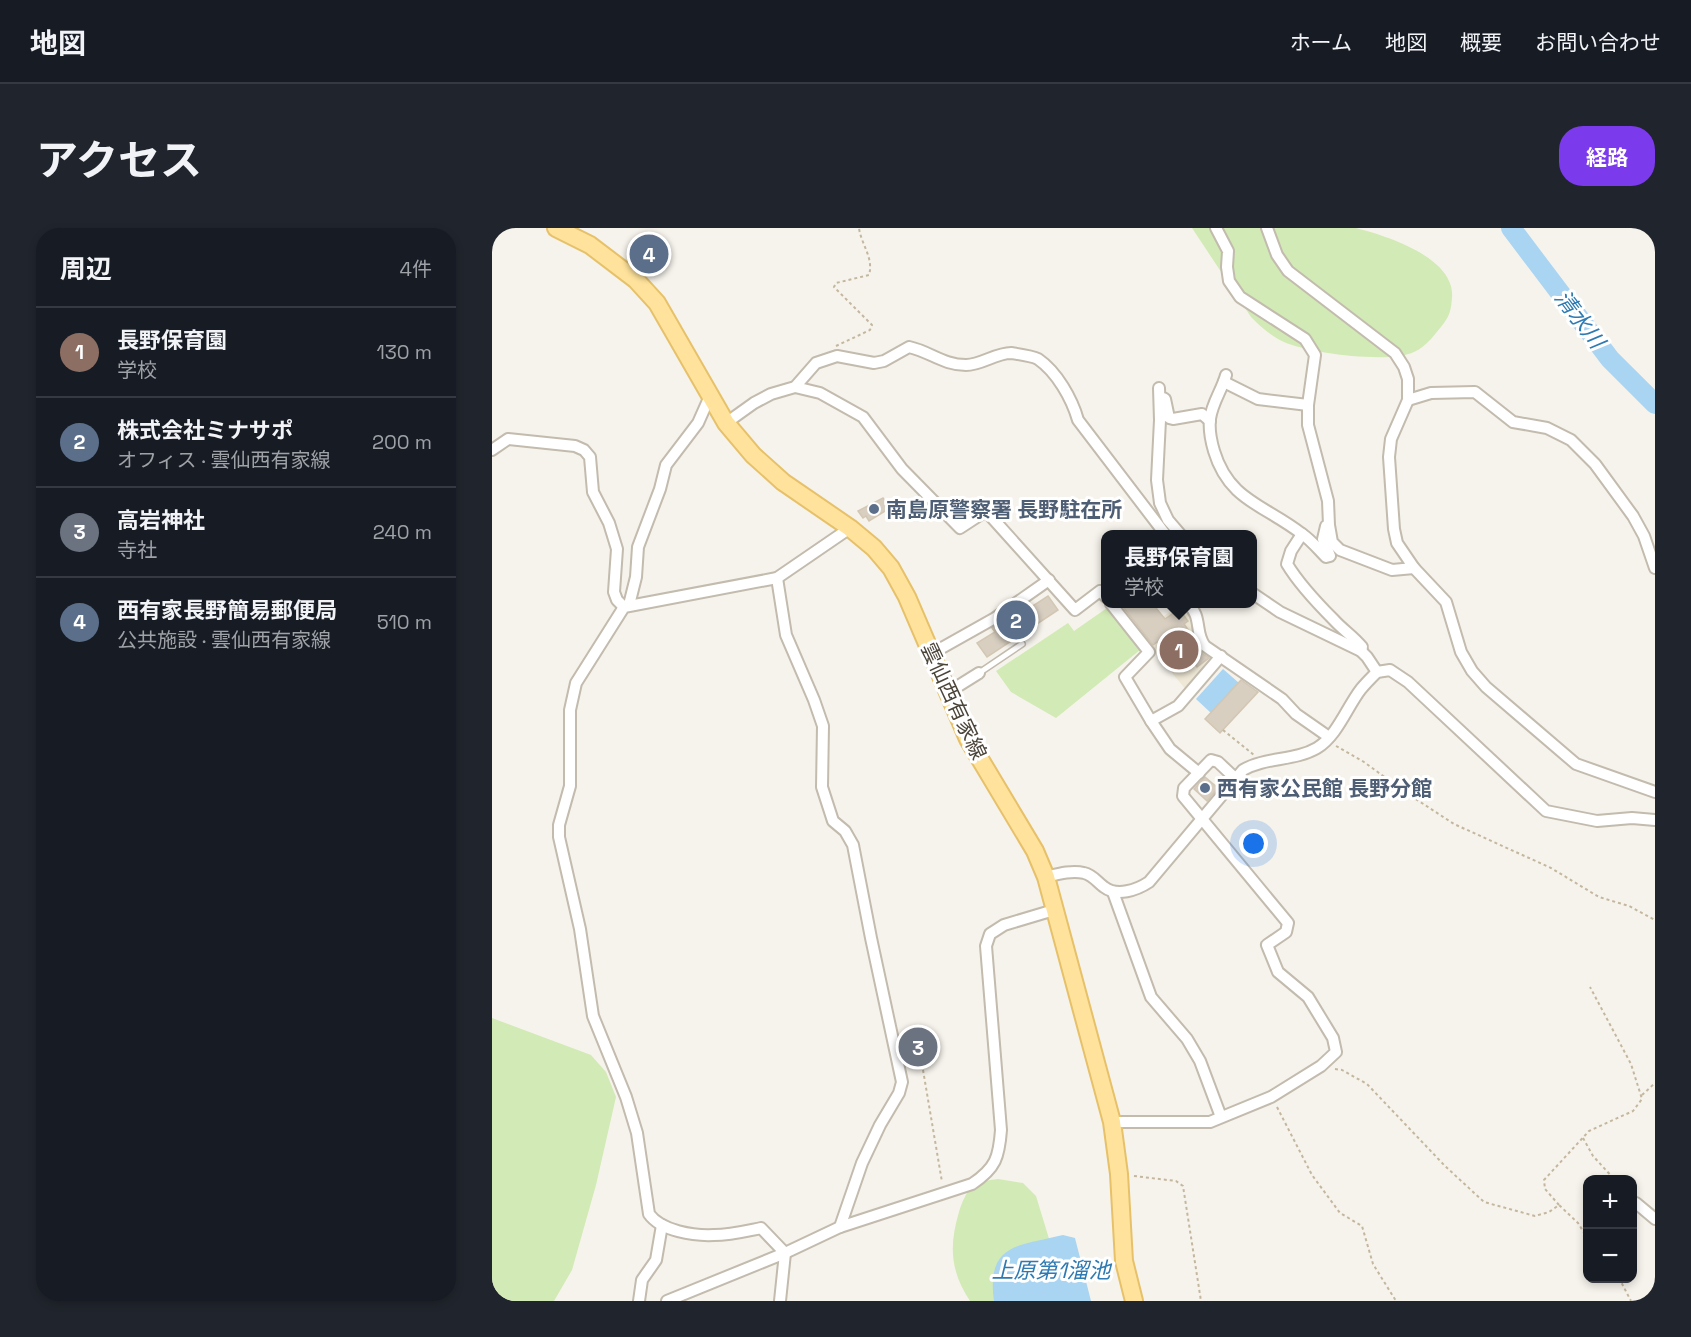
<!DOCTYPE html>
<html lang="ja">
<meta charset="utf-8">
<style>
:root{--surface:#171b24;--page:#20242c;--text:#f1f3f6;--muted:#9ea1a6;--line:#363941;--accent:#7c3aed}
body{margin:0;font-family:"Space Grotesk","Noto Sans JP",sans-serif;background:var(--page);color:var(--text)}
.controls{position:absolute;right:18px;bottom:18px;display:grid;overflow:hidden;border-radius:12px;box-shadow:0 3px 9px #0003}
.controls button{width:54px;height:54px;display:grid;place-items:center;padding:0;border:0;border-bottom:2px solid var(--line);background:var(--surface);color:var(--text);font:30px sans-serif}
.you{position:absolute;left:762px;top:616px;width:21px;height:21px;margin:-15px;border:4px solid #fff;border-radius:50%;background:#1a73e8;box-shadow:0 0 0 9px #1a73e833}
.badge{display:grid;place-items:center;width:39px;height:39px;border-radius:50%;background:var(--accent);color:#fff;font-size:20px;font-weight:700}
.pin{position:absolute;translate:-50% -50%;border:3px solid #fff;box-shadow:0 2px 6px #0006}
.popup{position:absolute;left:609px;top:302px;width:156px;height:78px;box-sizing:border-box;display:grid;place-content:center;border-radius:12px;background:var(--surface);filter:drop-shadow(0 2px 4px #0005);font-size:20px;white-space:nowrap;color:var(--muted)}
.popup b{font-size:22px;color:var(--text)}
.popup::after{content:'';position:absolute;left:50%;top:100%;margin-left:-12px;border:12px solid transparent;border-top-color:var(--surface)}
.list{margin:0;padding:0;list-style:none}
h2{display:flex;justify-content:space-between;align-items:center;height:78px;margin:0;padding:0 24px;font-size:26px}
h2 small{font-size:20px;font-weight:400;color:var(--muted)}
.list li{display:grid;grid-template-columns:39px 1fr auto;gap:18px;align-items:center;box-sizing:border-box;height:90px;padding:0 24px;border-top:2px solid var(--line)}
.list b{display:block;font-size:22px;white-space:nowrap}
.list p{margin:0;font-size:20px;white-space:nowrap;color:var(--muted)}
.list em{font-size:20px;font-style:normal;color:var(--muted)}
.map{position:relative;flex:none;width:1163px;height:1073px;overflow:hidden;border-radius:24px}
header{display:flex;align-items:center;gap:36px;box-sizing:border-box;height:84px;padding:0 30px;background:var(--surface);border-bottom:2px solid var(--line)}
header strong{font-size:28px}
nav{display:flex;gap:33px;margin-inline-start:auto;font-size:21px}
.intro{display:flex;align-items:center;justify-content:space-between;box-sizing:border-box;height:144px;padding:0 36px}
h1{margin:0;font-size:42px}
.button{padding:15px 27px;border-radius:24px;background:var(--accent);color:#fff;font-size:21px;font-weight:700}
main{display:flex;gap:36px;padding:0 36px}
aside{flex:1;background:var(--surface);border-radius:24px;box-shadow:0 3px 9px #0003}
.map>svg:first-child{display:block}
.education{fill:#efe8d6}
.green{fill:#d2eab5}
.water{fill:#a9d4f2}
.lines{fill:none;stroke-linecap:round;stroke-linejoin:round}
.river{stroke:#a9d4f2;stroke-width:20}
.building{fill:#d8cfc1;stroke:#d3c7b4;stroke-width:1.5}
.service-casing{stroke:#c2bbae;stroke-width:8}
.minor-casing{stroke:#c2bbae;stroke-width:14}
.primary-casing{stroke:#e6c16a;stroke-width:20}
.path{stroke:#c4b79f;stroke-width:2;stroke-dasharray:3 3;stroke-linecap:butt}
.service{stroke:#fff;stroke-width:5}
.minor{stroke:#fff;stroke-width:10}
.primary{stroke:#ffe39c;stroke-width:16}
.service-dot{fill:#5c6f8a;stroke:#fff;stroke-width:2}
.labels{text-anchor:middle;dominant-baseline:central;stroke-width:6;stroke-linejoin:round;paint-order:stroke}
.service-label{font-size:21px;font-weight:bold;fill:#4e5e75;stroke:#fff;text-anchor:start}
.street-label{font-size:21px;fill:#4b4439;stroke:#fff}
.water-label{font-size:22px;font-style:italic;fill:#2e7ab2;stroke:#fff}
</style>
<header>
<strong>地図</strong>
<nav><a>ホーム</a><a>地図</a><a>概要</a><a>お問い合わせ</a></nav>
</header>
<div class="intro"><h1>アクセス</h1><a class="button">経路</a></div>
<main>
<aside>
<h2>周辺<small>4件</small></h2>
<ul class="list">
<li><span class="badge" style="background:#8d6e63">1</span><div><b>長野保育園</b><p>学校</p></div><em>130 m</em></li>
<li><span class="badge" style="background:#5c6f8a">2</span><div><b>株式会社ミナサポ</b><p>オフィス · 雲仙西有家線</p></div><em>200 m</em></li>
<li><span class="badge" style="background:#6b7280">3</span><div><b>高岩神社</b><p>寺社</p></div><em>240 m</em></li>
<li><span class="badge" style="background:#5c6f8a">4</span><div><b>西有家長野簡易郵便局</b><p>公共施設 · 雲仙西有家線</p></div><em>510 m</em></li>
</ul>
</aside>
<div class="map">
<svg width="1163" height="1073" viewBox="0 0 1163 1073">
<rect width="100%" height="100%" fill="#f6f3ec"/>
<path class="education" d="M687 377 697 382 702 392 705 410 722 433 695 463 648 406Z"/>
<g class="green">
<path d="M700 0H864C895 8 964 30 960 70 959 81 958 87 952 95 944 105 934 119 922 124 898 136 816 125 792 114 779 108 769 99 759 89Z"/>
<path d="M615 380 648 422 564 490 519 464 504 443 576 395 582 403Z"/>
<path d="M0 790 99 827 114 844 124 869 104 957 80 1042 62 1073H0Z"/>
<path d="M506 951 531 955 544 968 576 1073H478C458 1043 457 1017 467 984 469 977 474 964 480 959 487 953 498 952 506 951Z"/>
</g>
<g class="water">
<path d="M731 441 747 455 719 485 704 471Z"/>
<path d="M571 1007 583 1010 599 1073H502C494 1015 527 1018 571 1007Z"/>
</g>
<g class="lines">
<path class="river" d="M1019 0 1118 131 1163 176"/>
</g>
<g class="building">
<path d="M391 270 398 280 377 293 374 288 371 290 366 283Z"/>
<path d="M556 368 566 382 495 429 485 415 503 404 500 400 528 382 530 385Z"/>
<path d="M628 375H660L673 391 687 381 696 393 692 396 700 407 703 417 708 424 717 430 705 439 679 404 661 417Z"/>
<path d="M749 452 766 464 728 505 713 491Z"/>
<path d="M713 549 726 560 715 573 702 561Z"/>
</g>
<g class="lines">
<g class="service-casing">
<path id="service" d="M487 445 530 416"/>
</g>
<g class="minor-casing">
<g id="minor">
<path d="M724 0 736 23 735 39 737 53 748 69 813 111 823 127 816 177V197L836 273 837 297 840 314 848 322 900 342 922 340"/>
<path d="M775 0 785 27 796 43 903 125 912 139 916 151V172L899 211 897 229 902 301 905 315 922 340 954 374 969 424 980 443 994 459 1084 536 1163 564"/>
<path d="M734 147C730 162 720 175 718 191 717 200 719 213 722 223 737 273 773 277 810 306 819 312 826 321 834 329L838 328 831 311 834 298 836 297"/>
<path d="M732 154 766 171 816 177"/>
<path d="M303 159 328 165 371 189 410 241 468 300 494 283 583 382 608 363 614 369"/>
<path d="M667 160 668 192 665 252 668 275 676 292 688 306"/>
<path d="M671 170 673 171 677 190 681 191 710 186 718 193"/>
<path d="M916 172 939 165 983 164 1021 194 1055 200 1079 212 1103 236 1141 288 1152 308 1163 340"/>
<path d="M234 195 262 175 279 166 303 159 324 135 345 128 382 135 392 133 417 119C439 124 451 137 474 137 489 137 504 125 519 125 526 126 540 128 546 131 565 144 580 171 586 192L673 306"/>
<path d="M0 222 16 211 83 218 92 222 98 229 101 264 117 295 125 321 122 364 125 372 132 379"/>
<path d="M810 306 799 323 795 336C807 356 825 375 842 392 851 402 861 408 870 419L869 423"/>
<path d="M285 350 294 407 322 472 331 498 330 559 341 593 353 603 361 617 379 710 410 854 407 865 388 897 370 935 348 999"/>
<path d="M760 365 788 384 869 423 875 429 885 444"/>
<path d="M619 376 657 424 633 449 659 493 686 478 729 428"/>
<path d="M695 376C711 387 702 405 713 418L790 471 804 486 837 509"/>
<path d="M137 377 144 349 146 319 168 261 174 237 206 195 218 168"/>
<path d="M439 426 503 390 557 352"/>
<path d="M455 465 487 445"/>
<path d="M659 493 678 521 707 545"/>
<path d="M554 649C566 646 580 642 592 645 601 647 605 654 612 659 625 669 645 662 657 654L751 542C773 529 803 533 825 520 845 508 855 479 869 461 874 455 880 449 885 444L898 442 916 454 1054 583 1105 593 1140 590 1163 592"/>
<path d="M621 664 659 769 695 811 708 833 729 889"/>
<path d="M620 894H718L779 869 829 838 844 824 841 810 816 769 786 744 775 717 794 704 796 695 691 568 692 560 719 532 726 534 743 550"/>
<path d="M1144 975 1163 991"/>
<path d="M147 1073 150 1052 164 1032 170 997"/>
<path d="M175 1073 293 1025 348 999 480 956C504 940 507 929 509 902L494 718 498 706 512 697 562 682"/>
<path d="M288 1073 293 1025 269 1000C254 1003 238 1007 222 1007 202 1008 169 1003 157 986L145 905 134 869 101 788 88 701 67 609V597L78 558V482L84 455 132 379 285 350 358 300"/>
</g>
</g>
<g class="primary-casing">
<path id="primary" d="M64 0 98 17 144 52 165 75 234 195 261 227 291 254 358 300 382 320 399 340 415 369 476 511 543 623 554 649 620 894 627 946 632 1033 642 1073"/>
</g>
<g class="path">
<path d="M344 118 378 102 380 97 342 59 344 55 377 47C382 30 369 16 367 0"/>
<path d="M731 502 762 527"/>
<path d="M844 518 872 534 913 564 962 596 1059 640 1107 669 1137 678 1163 692"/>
<path d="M843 841 850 842 875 856 953 938 992 974 1043 988 1057 984 1067 977 1086 995 1096 1011"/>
<path d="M431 842 450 954"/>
<path d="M1150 867 1163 855"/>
<path d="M785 879 820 947 848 985 870 998 881 1036 904 1073"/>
<path d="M1091 910 1101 928 1123 952"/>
<path d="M642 948 684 953 691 958 709 1073"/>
<path d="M1067 977 1053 961 1052 952 1097 903 1141 883 1150 871 1139 836 1098 759"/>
<path d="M1127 1050 1139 1073"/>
</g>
<use href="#service" class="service"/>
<use href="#minor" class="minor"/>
<use href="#primary" class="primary"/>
</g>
<g class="service-dot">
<circle cx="382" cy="281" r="6"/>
<circle cx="713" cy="560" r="6"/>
</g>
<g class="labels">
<g class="service-label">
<text x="394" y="281">南島原警察署 長野駐在所</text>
<text x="725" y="560">西有家公民館 長野分館</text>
</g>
<g class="street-label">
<text transform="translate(462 473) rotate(65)">雲仙西有家線</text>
</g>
<g class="water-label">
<text transform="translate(1088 91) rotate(53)">清水川</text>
<text x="559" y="1042">上原第1溜池</text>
</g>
</g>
</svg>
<div class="controls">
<button>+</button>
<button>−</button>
</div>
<div class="you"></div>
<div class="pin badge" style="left:687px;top:422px;background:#8d6e63">1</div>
<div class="popup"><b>長野保育園</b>学校</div>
<div class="pin badge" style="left:524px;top:392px;background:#5c6f8a">2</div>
<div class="pin badge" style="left:426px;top:819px;background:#6b7280">3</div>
<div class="pin badge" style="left:157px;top:26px;background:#5c6f8a">4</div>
</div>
</main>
